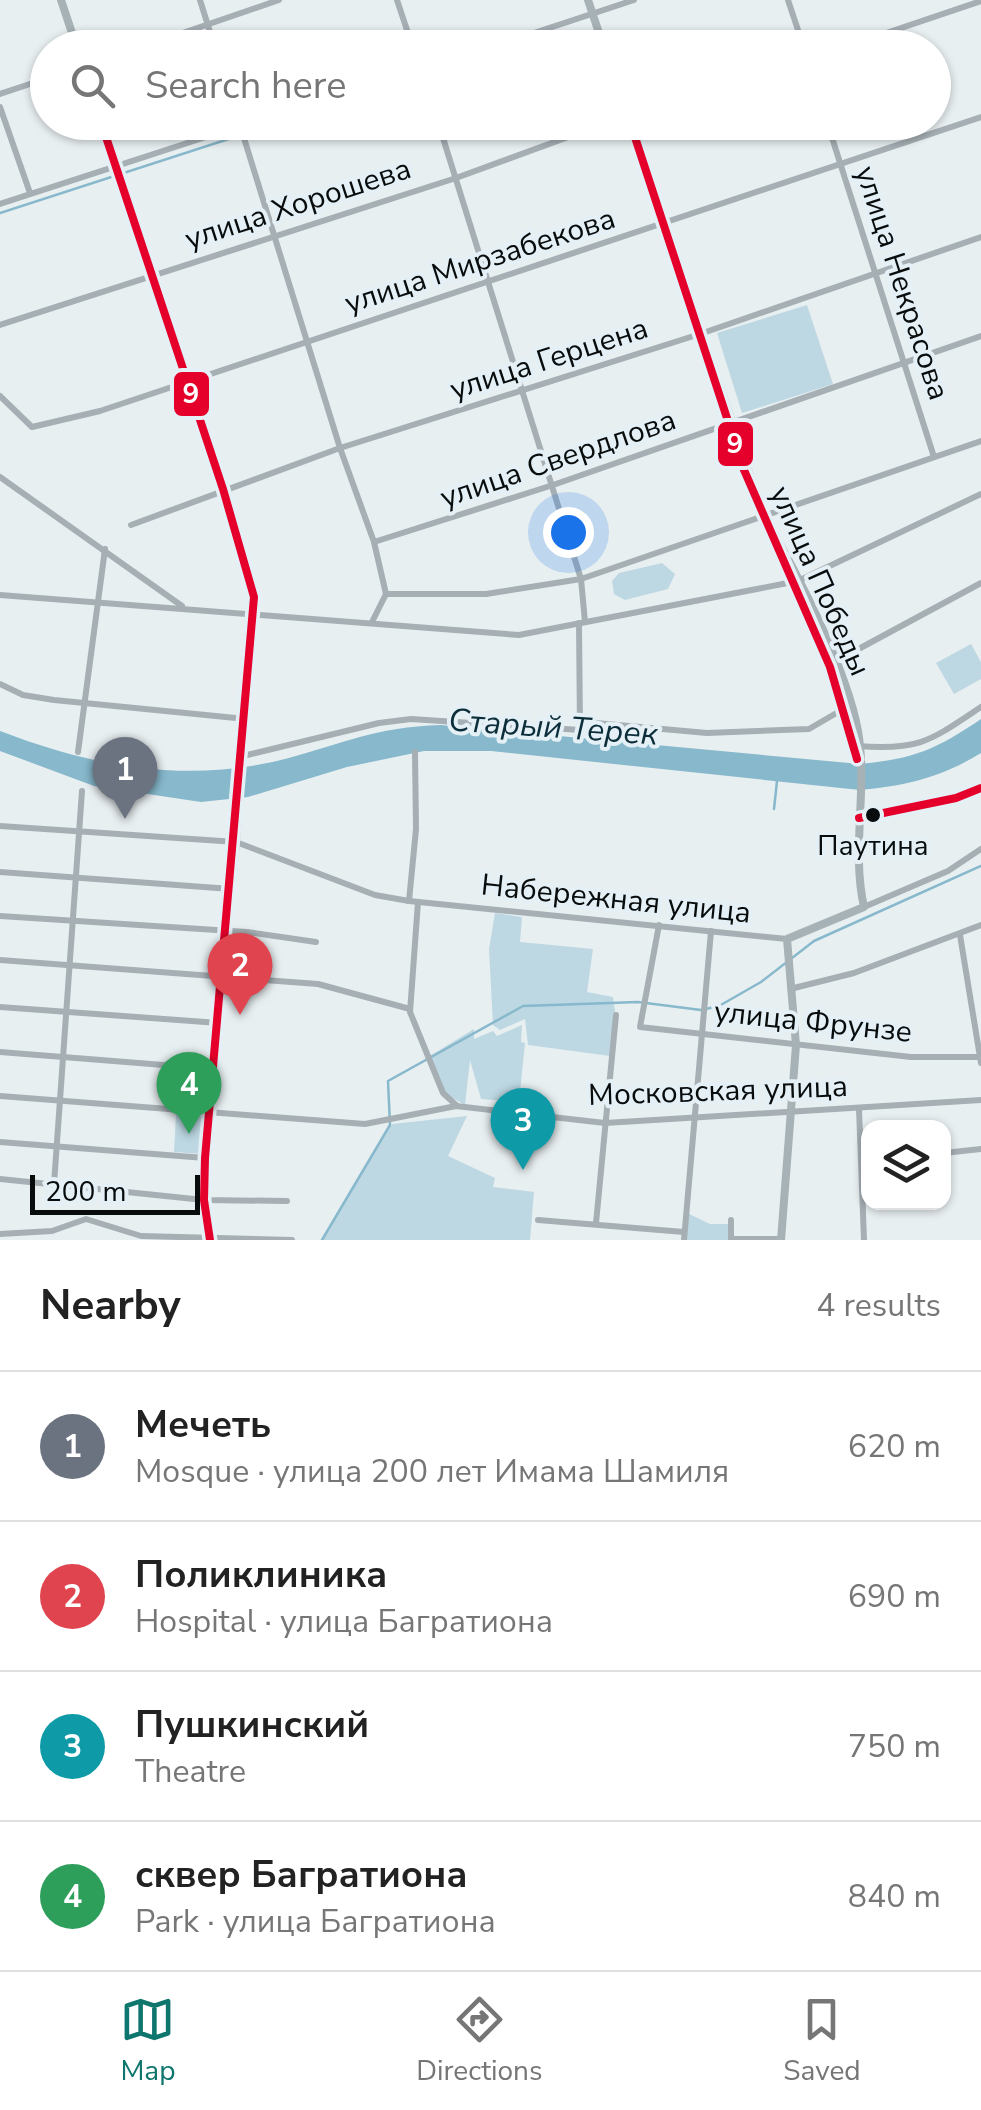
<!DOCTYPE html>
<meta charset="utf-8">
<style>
:root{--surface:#fff;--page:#f2f2f2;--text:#222;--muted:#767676;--line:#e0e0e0;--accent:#0f766e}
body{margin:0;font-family:"Nunito Sans",sans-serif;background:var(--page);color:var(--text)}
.controls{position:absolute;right:30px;bottom:30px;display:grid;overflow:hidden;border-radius:20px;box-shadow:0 2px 8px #0004}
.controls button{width:90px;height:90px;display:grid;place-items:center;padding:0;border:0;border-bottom:2px solid var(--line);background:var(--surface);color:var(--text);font:50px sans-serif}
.scale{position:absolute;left:30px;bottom:25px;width:170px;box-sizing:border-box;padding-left:10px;border:5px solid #080c0d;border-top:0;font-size:28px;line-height:35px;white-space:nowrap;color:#080c0d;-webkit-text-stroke:8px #e4f0f5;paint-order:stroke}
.you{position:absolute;left:568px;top:532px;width:35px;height:35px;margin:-25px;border:8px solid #fff;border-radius:50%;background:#1a73e8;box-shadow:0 0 0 15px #1a73e833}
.badge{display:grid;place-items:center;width:65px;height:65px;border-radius:50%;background:var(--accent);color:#fff;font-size:32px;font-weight:700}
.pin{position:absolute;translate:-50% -82px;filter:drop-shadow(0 2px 5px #0008)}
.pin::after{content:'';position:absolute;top:52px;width:35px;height:30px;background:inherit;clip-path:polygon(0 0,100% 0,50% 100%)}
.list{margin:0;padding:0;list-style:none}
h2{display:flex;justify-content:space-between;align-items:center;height:130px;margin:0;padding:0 40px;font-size:42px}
h2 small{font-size:32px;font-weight:400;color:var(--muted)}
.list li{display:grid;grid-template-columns:65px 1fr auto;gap:30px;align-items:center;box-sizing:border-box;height:150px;padding:0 40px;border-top:2px solid var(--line)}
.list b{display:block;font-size:38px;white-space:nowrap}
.list p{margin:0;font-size:32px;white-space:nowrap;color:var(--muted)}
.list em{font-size:32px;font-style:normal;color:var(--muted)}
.icon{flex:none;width:55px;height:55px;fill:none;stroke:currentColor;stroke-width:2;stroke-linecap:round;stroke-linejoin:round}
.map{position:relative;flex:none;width:981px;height:1240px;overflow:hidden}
.search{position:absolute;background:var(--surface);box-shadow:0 2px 8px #0004;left:30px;right:30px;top:30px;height:110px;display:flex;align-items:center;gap:25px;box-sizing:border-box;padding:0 35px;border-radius:55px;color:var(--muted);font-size:38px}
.sheet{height:730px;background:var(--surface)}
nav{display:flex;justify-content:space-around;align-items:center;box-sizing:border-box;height:140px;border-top:2px solid var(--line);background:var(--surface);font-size:28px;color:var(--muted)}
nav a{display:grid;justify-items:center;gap:5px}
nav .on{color:var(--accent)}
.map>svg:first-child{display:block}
.green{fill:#bdd8e3}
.water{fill:#87b8cc}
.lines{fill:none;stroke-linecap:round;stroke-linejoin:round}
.stream{stroke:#87b8cc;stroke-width:2.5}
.minor{stroke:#a6afb4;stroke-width:6}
.major{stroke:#a7b2b6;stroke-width:8}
.bus-1-casing{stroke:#e4f0f5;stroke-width:15}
.bus-1{stroke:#e4002b;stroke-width:8}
.bus-dot{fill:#080c0d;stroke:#e4f0f5;stroke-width:4}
.labels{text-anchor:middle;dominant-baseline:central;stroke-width:8;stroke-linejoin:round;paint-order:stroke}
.bus-label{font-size:28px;fill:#080c0d;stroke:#e4f0f5}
.street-label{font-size:30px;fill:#080c0d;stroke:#e4f0f5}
.water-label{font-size:32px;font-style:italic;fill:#0c2d3a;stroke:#e4f0f5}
.line-badge{stroke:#e4f0f5;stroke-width:4}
.badge-label{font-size:28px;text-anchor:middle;font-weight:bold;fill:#fff}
</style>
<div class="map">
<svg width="981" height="1240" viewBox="0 0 981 1240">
<rect width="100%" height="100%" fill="#e8eff1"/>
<g class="green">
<path d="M807 305 833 384 742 413 717 333Z"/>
<path d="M662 563 675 574 668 589 625 600 614 594 612 581 619 573Z"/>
<path d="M971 644 981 662V679L954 694 936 663Z"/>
<path d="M495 913 522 917 520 942 593 949 587 992 613 997 616 1019 610 1056 528 1045 525 1019 500 1030 493 1025 489 949Z"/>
<path d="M522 1025 521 1042 525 1043 519 1102 481 1099 470 1060 465 1105 444 1093 428 1057 474 1029V1039L493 1031 497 1036Z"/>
<path d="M176 1114 204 1116 202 1154 174 1152Z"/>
<path d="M467 1116 448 1156 495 1178 493 1187 534 1192 530 1240H321L392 1124Z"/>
<path d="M685 1212 710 1224H728V1240H684Z"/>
</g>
<path class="water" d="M981 719V753C942 777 906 786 860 790L491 751H424L347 767 248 797 201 802 94 786 0 751V731C94 767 186 784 285 759 345 743 375 727 441 725L860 764C914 759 937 749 981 719Z"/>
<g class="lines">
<g class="stream">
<path d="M0 213 281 122"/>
<path d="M774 809 777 781"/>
<path d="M322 1240 390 1125 388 1081 523 1006 638 1002 701 1010 719 1006 761 982 814 941 981 866"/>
</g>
<g class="minor">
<path d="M200 0 215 48"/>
<path d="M397 0 413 48"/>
<path d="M788 0 804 48"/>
<path d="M139 48 279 0"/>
<path d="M489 48 634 0"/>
<path d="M842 48 981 1"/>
<path d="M0 94 48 78"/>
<path d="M0 107 30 193"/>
<path d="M239 122 340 448 374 542 386 594 372 622"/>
<path d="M438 122 581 579 585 622"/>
<path d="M827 122 934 457"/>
<path d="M0 204 252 122"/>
<path d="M0 325 456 178 609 122"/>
<path d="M0 396 32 427 100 411 981 117"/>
<path d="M0 477 182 606"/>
<path d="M131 525 340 448 700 334 981 237"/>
<path d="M374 542 553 485 981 336"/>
<path d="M386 594H486L581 579 981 441"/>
<path d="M0 595 519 635 798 581 981 494"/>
<path d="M827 666 981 583"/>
<path d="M0 684 23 695 54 700 246 719"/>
<path d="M596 723 707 733 809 729 845 708"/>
<path d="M857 746C919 751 930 741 981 707"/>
<path d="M78 752 105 549"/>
<path d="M243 756 379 723 411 719 580 730 579 623"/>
<path d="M0 826 236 842 375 895 409 901 787 939"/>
<path d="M0 872 231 889"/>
<path d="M409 901 416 829 415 752"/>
<path d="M418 902 410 1012 443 1093 456 1105"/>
<path d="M864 907 948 871 981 849"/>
<path d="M0 916 247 932 316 942"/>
<path d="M659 925 640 1027 911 1057H981"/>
<path d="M960 935 981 1063"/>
<path d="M0 960 318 984 410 1009"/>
<path d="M794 988 854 973 981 925"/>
<path d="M0 1007 219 1023"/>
<path d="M0 1052 214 1069"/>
<path d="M0 1096 365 1124 456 1106 605 1123 981 1100"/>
<path d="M859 1109 864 1240"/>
<path d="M0 1142 205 1158"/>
<path d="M944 1153 981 1149"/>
<path d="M0 1179 204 1200 287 1201"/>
<path d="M54 1184 82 791"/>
<path d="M538 1220 684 1232"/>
<path d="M731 1220V1239H781"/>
<path d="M596 1223 616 1015"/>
<path d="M0 1234 52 1231 86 1219 141 1236 292 1240"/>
<path d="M684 1240 711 931"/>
</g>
<g class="major">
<path d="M61 0 77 48"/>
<path d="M588 0 604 48"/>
<path d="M101 122 223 489 254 597 236 842 205 1158 204 1200 210 1240"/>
<path d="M631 122 763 514C796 571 846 666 858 731 868 788 851 850 864 907L787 939 796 1045 781 1240"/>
<path d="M766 524 845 708 856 748"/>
<path d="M859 818 956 798 981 788"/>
</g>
<g class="bus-1-casing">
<g id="bus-1">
<path d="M101 122 223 489 254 597 205 1158 204 1200 210 1240"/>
<path d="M630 122 744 470 830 667 857 759"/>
<path d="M859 818 956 798 981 788"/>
</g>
</g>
<use href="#bus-1" class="bus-1"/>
</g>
<circle class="bus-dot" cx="873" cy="815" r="9"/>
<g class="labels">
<g class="bus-label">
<text x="873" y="846">Паутина</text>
</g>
<g class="street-label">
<text transform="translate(298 204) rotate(-18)">улица Хорошева</text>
<text transform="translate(480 261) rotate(-18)">улица Мирзабекова</text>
<text transform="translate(902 283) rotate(72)">улица Некрасова</text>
<text transform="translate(549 359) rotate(-18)">улица Герцена</text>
<text transform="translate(558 459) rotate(-19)">улица Свердлова</text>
<text transform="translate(820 581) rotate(66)">улица Победы</text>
<text transform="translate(616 899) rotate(6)">Набережная улица</text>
<text transform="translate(813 1022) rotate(6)">улица Фрунзе</text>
<text transform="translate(718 1091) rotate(-2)">Московская улица</text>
</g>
<g class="water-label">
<text transform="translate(553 727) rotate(4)">Старый Терек</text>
</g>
</g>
<g class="line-badge">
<rect x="172" y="370" width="39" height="48" rx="10" fill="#e4002b"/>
<rect x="716" y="420" width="39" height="48" rx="10" fill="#e4002b"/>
</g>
<g class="badge-label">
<text x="191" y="403">9</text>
<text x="735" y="453">9</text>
</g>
</svg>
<div class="controls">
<button><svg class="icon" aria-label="layers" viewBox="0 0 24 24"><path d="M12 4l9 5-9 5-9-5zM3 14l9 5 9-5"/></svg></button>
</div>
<div class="scale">200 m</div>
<div class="you"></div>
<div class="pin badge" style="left:125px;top:819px;background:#6b7280">1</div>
<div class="pin badge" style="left:240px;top:1015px;background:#e0444e">2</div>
<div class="pin badge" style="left:523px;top:1170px;background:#0f9aa8">3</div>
<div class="pin badge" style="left:189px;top:1134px;background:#2e9e5b">4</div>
<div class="search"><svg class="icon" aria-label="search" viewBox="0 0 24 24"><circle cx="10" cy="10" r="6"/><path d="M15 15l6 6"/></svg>Search here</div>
</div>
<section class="sheet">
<h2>Nearby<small>4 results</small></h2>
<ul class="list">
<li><span class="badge" style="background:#6b7280">1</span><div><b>Мечеть</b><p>Mosque · улица 200 лет Имама Шамиля</p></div><em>620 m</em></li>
<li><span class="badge" style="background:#e0444e">2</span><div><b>Поликлиника</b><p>Hospital · улица Багратиона</p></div><em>690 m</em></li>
<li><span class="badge" style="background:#0f9aa8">3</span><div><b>Пушкинский</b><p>Theatre</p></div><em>750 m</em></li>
<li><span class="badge" style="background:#2e9e5b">4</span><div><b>сквер Багратиона</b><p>Park · улица Багратиона</p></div><em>840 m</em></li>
</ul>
</section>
<nav>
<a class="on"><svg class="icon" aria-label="map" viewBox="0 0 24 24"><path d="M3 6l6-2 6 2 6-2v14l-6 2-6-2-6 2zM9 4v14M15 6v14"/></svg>Map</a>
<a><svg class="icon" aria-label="directions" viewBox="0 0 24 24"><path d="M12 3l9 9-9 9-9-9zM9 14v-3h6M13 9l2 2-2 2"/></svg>Directions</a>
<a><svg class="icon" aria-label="saved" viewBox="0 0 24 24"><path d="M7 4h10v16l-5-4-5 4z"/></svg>Saved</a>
</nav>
